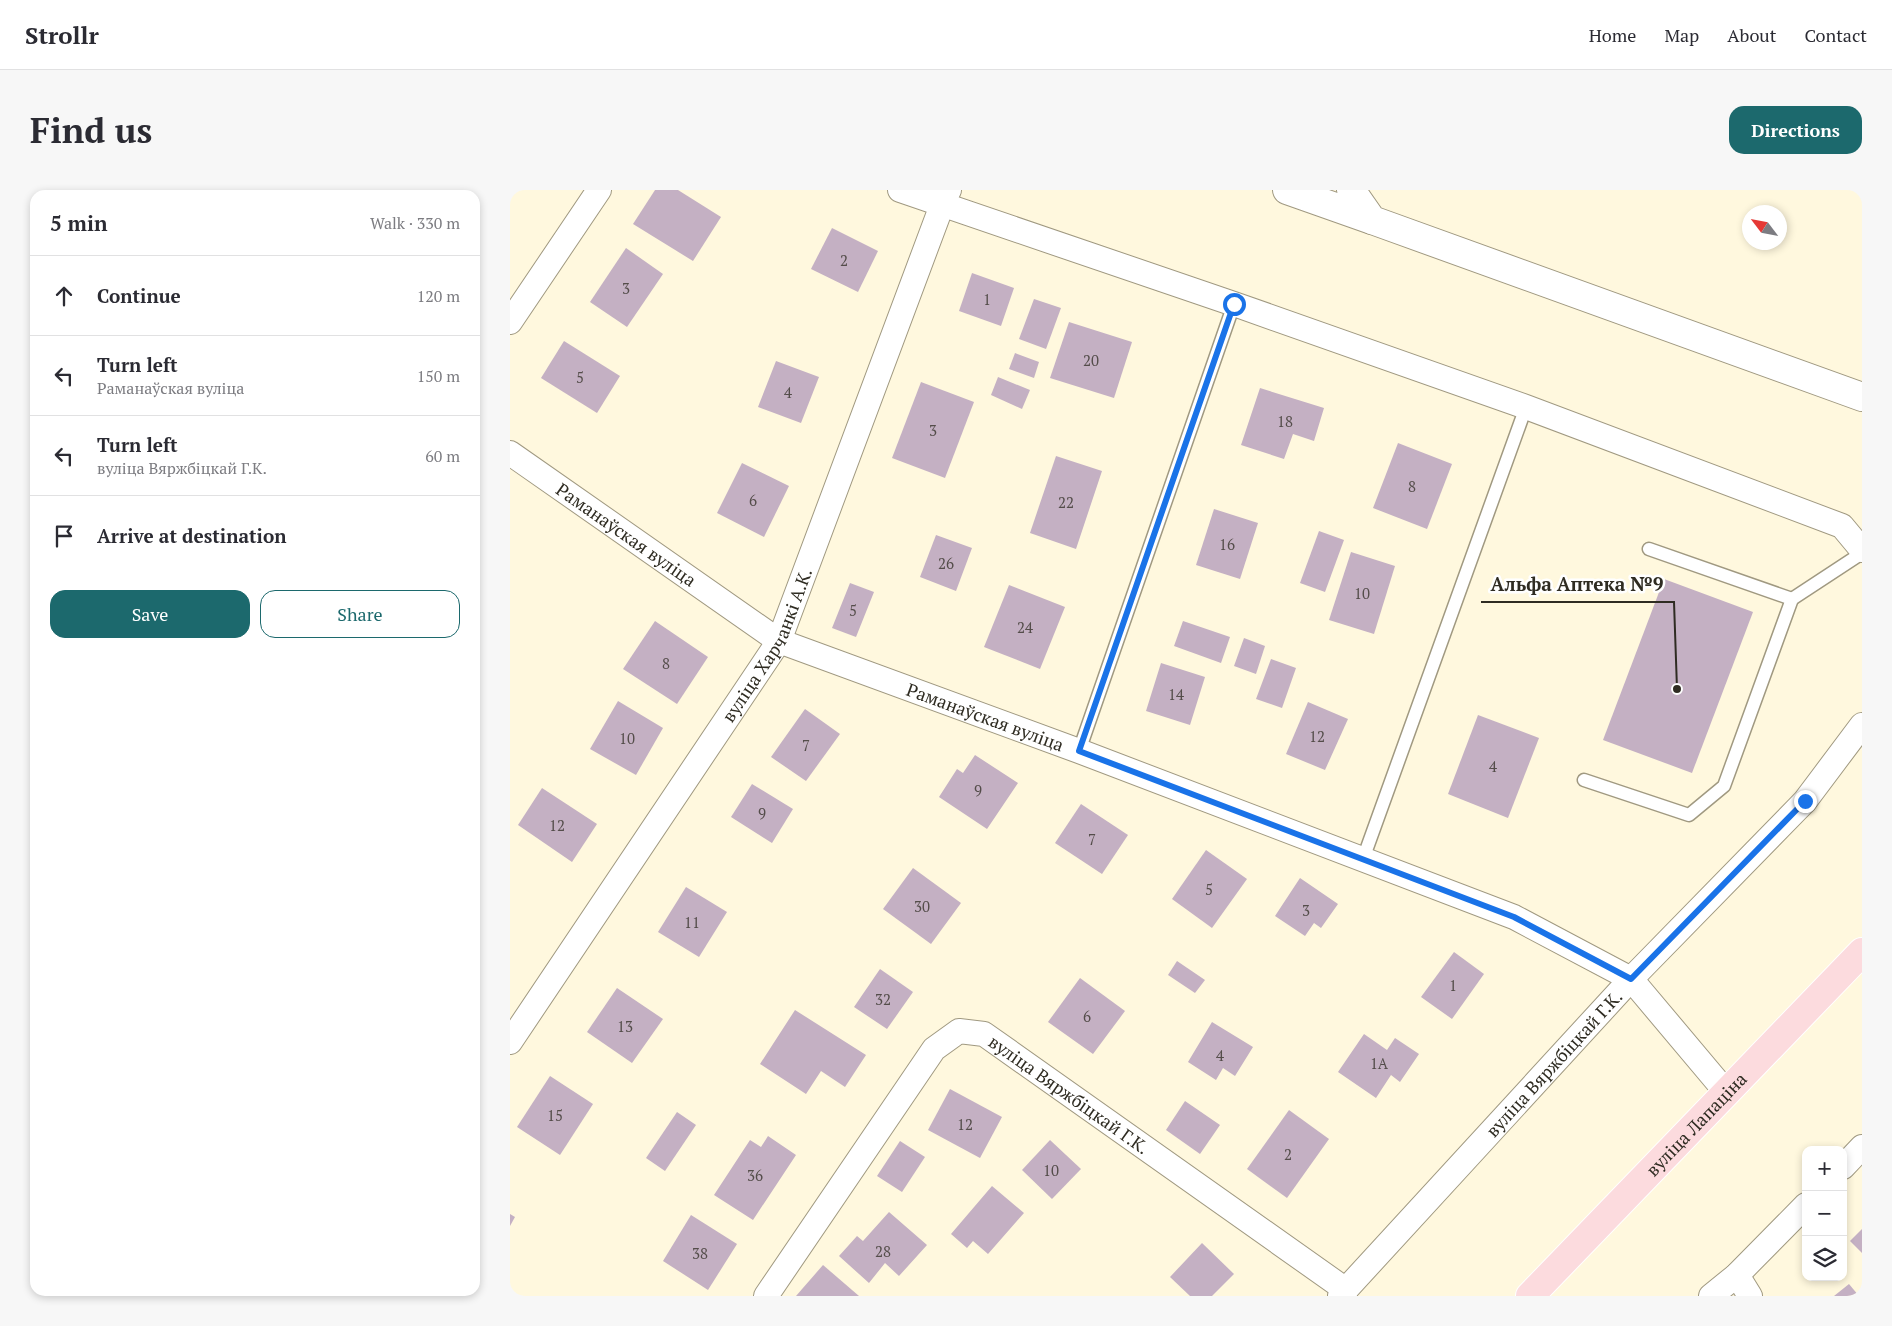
<!DOCTYPE html>
<meta charset="utf-8">
<style>
:root{--surface:#fff;--page:#f7f7f7;--text:#2b2b33;--muted:#7c7c81;--line:#e1e1e2;--accent:#1c696d}
body{margin:0;font-family:"PT Serif",serif;background:var(--page);color:var(--text)}
.controls{position:absolute;right:15px;bottom:15px;display:grid;overflow:hidden;border-radius:10px;box-shadow:0 2px 8px #0003}
.controls button{width:45px;height:45px;display:grid;place-items:center;padding:0;border:0;border-bottom:1px solid var(--line);background:var(--surface);color:var(--text);font:25px sans-serif}
.compass{position:absolute;left:1232px;top:15px;width:45px;height:45px;border-radius:50%;background:var(--surface);box-shadow:0 2px 8px #0003;rotate:302deg}
.stop{position:absolute;width:15px;height:15px;margin:-11px;border:4px solid #1a73e8;border-radius:50%;background:#fff}
.stop.end{background:#1a73e8;border-color:#fff;box-shadow:0 1px 5px #0008}
.list{margin:0;padding:0;list-style:none}
h2{display:flex;justify-content:space-between;align-items:center;height:65px;margin:0;padding:0 20px;font-size:21px}
h2 small{font-size:16px;font-weight:400;color:var(--muted)}
.list li{display:grid;grid-template-columns:32px 1fr auto;gap:15px;align-items:center;box-sizing:border-box;height:80px;padding:0 20px;border-top:1px solid var(--line)}
.list b{display:block;font-size:19px;white-space:nowrap}
.list p{margin:0;font-size:16px;white-space:nowrap;color:var(--muted)}
.list em{font-size:16px;font-style:normal;color:var(--muted)}
.actions{display:flex;gap:10px;padding:15px 20px}
.actions a{flex:1;padding:11px 0;border:1px solid var(--accent);border-radius:15px;text-align:center;font-size:18px;color:var(--accent)}
.actions .main{background:var(--accent);color:#fff}
.icon{flex:none;width:28px;height:28px;fill:none;stroke:currentColor;stroke-width:2;stroke-linecap:round;stroke-linejoin:round}
.map{position:relative;flex:none;width:1352px;height:1106px;overflow:hidden;border-radius:15px}
header{display:flex;align-items:center;gap:30px;box-sizing:border-box;height:70px;padding:0 25px;background:var(--surface);border-bottom:1px solid var(--line)}
header strong{font-size:24px}
nav{display:flex;gap:28px;margin-inline-start:auto;font-size:18px}
.intro{display:flex;align-items:center;justify-content:space-between;box-sizing:border-box;height:120px;padding:0 30px}
h1{margin:0;font-size:35px}
.button{padding:12px 22px;border-radius:15px;background:var(--accent);color:#fff;font-size:18px;font-weight:700}
main{display:flex;gap:30px;padding:0 30px}
aside{flex:1;background:var(--surface);border-radius:15px;box-shadow:0 2px 8px #0003}
.map>svg:first-child{display:block}
.building{fill:#c4b0c3}
.lines{fill:none;stroke-linecap:round;stroke-linejoin:round}
.service-casing{stroke:#a09981;stroke-width:15}
.minor-casing{stroke:#a09981;stroke-width:26}
.tertiary-casing{stroke:#a09981;stroke-width:30}
.secondary-casing{stroke:#a09981;stroke-width:30}
.primary-casing{stroke:#fff;stroke-width:30}
.service{stroke:#fff;stroke-width:12}
.minor{stroke:#fff;stroke-width:24}
.tertiary{stroke:#fff;stroke-width:28}
.secondary{stroke:#fff;stroke-width:28}
.primary{stroke:#fcdbde;stroke-width:28}
.route{stroke:#1a73e8;stroke-width:6}
.labels{text-anchor:middle;dominant-baseline:central;stroke-width:5;stroke-linejoin:round;paint-order:stroke}
.number-label{font-size:15px;fill:#544d4a}
.street-label{font-size:18px;fill:#2f2c22;stroke:#fff}
.leader{fill:none;stroke:#2f2c22;stroke-width:2}
.callout-dot{fill:#2f2c22;stroke:#fff;stroke-width:2}
.callout-label{font-size:19px;text-anchor:middle;font-weight:bold;fill:#2f2c22;stroke:#fff;stroke-width:5;stroke-linejoin:round;paint-order:stroke}
</style>
<header>
<strong>Strollr</strong>
<nav><a>Home</a><a>Map</a><a>About</a><a>Contact</a></nav>
</header>
<div class="intro"><h1>Find us</h1><a class="button">Directions</a></div>
<main>
<aside>
<h2>5 min<small>Walk · 330 m</small></h2>
<ul class="list">
<li><svg class="icon" aria-label="ahead" viewBox="0 0 24 24"><path d="M12 20V5M6 11l6-6 6 6"/></svg><div><b>Continue</b></div><em>120 m</em></li>
<li><svg class="icon" aria-label="left" viewBox="0 0 24 24"><path d="M17 20v-9H6M10 6l-5 5 5 5"/></svg><div><b>Turn left</b><p>Раманаўская вуліца</p></div><em>150 m</em></li>
<li><svg class="icon" aria-label="left" viewBox="0 0 24 24"><path d="M17 20v-9H6M10 6l-5 5 5 5"/></svg><div><b>Turn left</b><p>вуліца Вяржбіцкай Г.К.</p></div><em>60 m</em></li>
<li><svg class="icon" aria-label="arrive" viewBox="0 0 24 24"><path d="M6 21V4h12l-3 4 3 4H6"/></svg><div><b>Arrive at destination</b></div></li>
</ul>
<div class="actions"><a class="main">Save</a><a>Share</a></div>
</aside>
<div class="map">
<svg width="1352" height="1106" viewBox="0 0 1352 1106">
<rect width="100%" height="100%" fill="#fff8de"/>
<g class="building">
<path d="M145 0H168L211 27 183 71 123 34Z"/>
<path d="M322 38 368 61 348 102 301 79Z"/>
<path d="M116 58 153 84 117 137 80 112Z"/>
<path d="M462 83 504 98 491 136 449 121Z"/>
<path d="M524 109 551 118 536 159 509 149Z"/>
<path d="M559 132 622 152 604 208 540 188Z"/>
<path d="M54 151 110 186 87 223 31 188Z"/>
<path d="M505 163 529 172 524 188 499 179Z"/>
<path d="M266 171 309 187 291 233 248 217Z"/>
<path d="M488 187 520 200 512 219 481 205Z"/>
<path d="M411 192 464 212 435 288 382 268Z"/>
<path d="M750 198 814 218 804 251 783 244 774 269 731 255Z"/>
<path d="M888 253 942 274 917 339 863 318Z"/>
<path d="M546 266 592 281 566 359 520 343Z"/>
<path d="M232 273 279 296 254 347 207 323Z"/>
<path d="M704 319 748 333 730 389 686 375Z"/>
<path d="M809 341 834 350 815 402 790 393Z"/>
<path d="M426 345 462 358 446 401 410 387Z"/>
<path d="M841 362 885 376 864 444 819 430Z"/>
<path d="M1154 389 1243 422 1182 583 1093 550Z"/>
<path d="M340 393 364 402 346 447 322 438Z"/>
<path d="M499 395 555 417 530 479 474 457Z"/>
<path d="M145 431 198 467 167 514 113 479Z"/>
<path d="M673 431 720 447 711 473 664 456Z"/>
<path d="M734 448 755 456 746 484 724 476Z"/>
<path d="M761 469 786 478 772 518 746 509Z"/>
<path d="M651 473 695 487 680 535 636 521Z"/>
<path d="M108 511 153 538 126 585 80 559Z"/>
<path d="M798 512 838 529 815 580 776 564Z"/>
<path d="M295 519 330 544 296 591 261 567Z"/>
<path d="M968 525 1029 548 998 628 938 604Z"/>
<path d="M465 565 508 593 477 639 429 607 447 579 453 583Z"/>
<path d="M242 594 283 619 262 653 221 627Z"/>
<path d="M32 598 87 634 62 672 8 635Z"/>
<path d="M571 614 618 645 592 684 545 653Z"/>
<path d="M696 660 737 689 702 738 662 709Z"/>
<path d="M403 678 451 713 421 754 373 719Z"/>
<path d="M790 688 828 714 811 738 804 733 795 746 765 726Z"/>
<path d="M176 697 217 722 189 767 148 742Z"/>
<path d="M944 762 974 784 942 829 911 807Z"/>
<path d="M667 771 695 790 685 803 658 785Z"/>
<path d="M370 779 403 802 377 839 344 817Z"/>
<path d="M570 788 615 821 583 864 538 832Z"/>
<path d="M107 798 153 829 122 873 77 842Z"/>
<path d="M285 820 356 865 335 897 311 881 296 904 250 874Z"/>
<path d="M702 832 743 857 725 886 713 878 706 890 678 872Z"/>
<path d="M854 844 877 860 885 848 909 864 890 892 881 885 866 908 828 882Z"/>
<path d="M40 886 83 914 50 965 7 937Z"/>
<path d="M440 899 492 927 470 968 418 940Z"/>
<path d="M675 911 710 935 690 964 656 940Z"/>
<path d="M779 920 819 949 777 1008 737 979Z"/>
<path d="M167 922 186 935 155 981 136 968Z"/>
<path d="M258 946 286 965 243 1030 204 1005 240 950 251 957Z"/>
<path d="M540 950 571 979 542 1009 512 980Z"/>
<path d="M390 951 415 967 392 1002 367 986Z"/>
<path d="M482 996 514 1023 478 1064 463 1051 457 1058 441 1044Z"/>
<path d="M379 1022 417 1055 389 1086 375 1073 359 1093 329 1066 347 1046 353 1051Z"/>
<path d="M0 1024 5 1027 0 1036Z"/>
<path d="M181 1025 227 1054 198 1100 153 1071Z"/>
<path d="M1352 1039V1063L1340 1051Z"/>
<path d="M692 1053 724 1084 702 1106H680L660 1087Z"/>
<path d="M313 1075 349 1106H286Z"/>
<path d="M1339 1094 1349 1106H1324Z"/>
</g>
<g class="lines">
<g class="service-casing">
<g id="service">
<path d="M1139 359 1282 409 1352 363"/>
<path d="M569 561 724 114"/>
<path d="M1074 590 1179 625 1214 596 1282 409"/>
<path d="M853 669 1016 217"/>
</g>
</g>
<g class="minor-casing">
<g id="minor">
<path d="M390 0 724 114 1016 217 1332 336 1352 360"/>
<path d="M0 132 89 0"/>
<path id="s1" d="M0 263 269 451 569 561 1004 727 1121 789 1216 902"/>
<path id="s2" d="M0 852 269 451 432 15 439 0"/>
<path d="M1333 977 1352 957"/>
<path d="M1227 1085 1240 1106"/>
<path id="s3" d="M256 1106 424 859 449 841 474 844 836 1100"/>
<path id="s4" d="M830 1106 1121 789 1295 611 1352 535"/>
<path d="M1201 1106 1227 1085 1296 1015"/>
</g>
</g>
<g class="tertiary-casing">
<path id="tertiary" d="M777 0 862 30"/>
</g>
<g class="secondary-casing">
<path id="secondary" d="M841 0 862 30 1352 207"/>
</g>
<g class="primary-casing">
<g id="primary">
<path id="s5" d="M1020 1106 1352 762"/>
</g>
</g>
<use href="#service" class="service"/>
<use href="#minor" class="minor"/>
<use href="#tertiary" class="tertiary"/>
<use href="#secondary" class="secondary"/>
<use href="#primary" class="primary"/>
</g>
<g class="lines">
<path class="route" d="M724 114 569 561 1004 727 1121 789 1295 611"/>
</g>
<g class="labels">
<g class="number-label">
<text x="334" y="70">2</text>
<text x="116" y="98">3</text>
<text x="477" y="109">1</text>
<text x="581" y="170">20</text>
<text x="70" y="187">5</text>
<text x="278" y="202">4</text>
<text x="775" y="231">18</text>
<text x="423" y="240">3</text>
<text x="902" y="296">8</text>
<text x="243" y="310">6</text>
<text x="556" y="312">22</text>
<text x="717" y="354">16</text>
<text x="436" y="373">26</text>
<text x="852" y="403">10</text>
<text x="343" y="420">5</text>
<text x="515" y="437">24</text>
<text x="156" y="473">8</text>
<text x="666" y="504">14</text>
<text x="807" y="546">12</text>
<text x="117" y="548">10</text>
<text x="296" y="555">7</text>
<text x="983" y="576">4</text>
<text x="468" y="600">9</text>
<text x="252" y="623">9</text>
<text x="47" y="635">12</text>
<text x="582" y="649">7</text>
<text x="699" y="699">5</text>
<text x="412" y="716">30</text>
<text x="796" y="720">3</text>
<text x="182" y="732">11</text>
<text x="943" y="795">1</text>
<text x="373" y="809">32</text>
<text x="577" y="826">6</text>
<text x="115" y="836">13</text>
<text x="710" y="865">4</text>
<text x="869" y="873">1А</text>
<text x="45" y="925">15</text>
<text x="455" y="934">12</text>
<text x="778" y="964">2</text>
<text x="541" y="980">10</text>
<text x="245" y="985">36</text>
<text x="373" y="1061">28</text>
<text x="190" y="1063">38</text>
</g>
<g class="street-label">
<text stroke="none"><textPath href="#s1" startOffset="142">Раманаўская вуліца</textPath></text>
<text stroke="none"><textPath href="#s2" startOffset="474">вуліца Харчанкі А.К.</textPath></text>
<text stroke="none"><textPath href="#s1" startOffset="548">Раманаўская вуліца</textPath></text>
<text stroke="none"><textPath href="#s4" startOffset="316">вуліца Вяржбіцкай Г.К.</textPath></text>
<text stroke="none"><textPath href="#s3" startOffset="459">вуліца Вяржбіцкай Г.К.</textPath></text>
<text stroke="none"><textPath href="#s5" startOffset="239">вуліца Лапаціна</textPath></text>
</g>
</g>
<path class="leader" d="M1167 499L1164 412H971"/>
<circle class="callout-dot" cx="1167" cy="499" r="5"/>
<g class="callout-label">
<text x="1067" y="401">Альфа Аптека №9</text>
</g>
</svg>
<div class="controls">
<button>+</button>
<button>−</button>
<button><svg class="icon" aria-label="layers" viewBox="0 0 24 24"><path d="M12 4l9 5-9 5-9-5zM3 14l9 5 9-5"/></svg></button>
</div>
<svg class="compass" viewBox="-18 -18 36 36"><path d="M0-13l5 13h-10z" fill="#e53935"/><path d="M0 13l5-13h-10z" fill="#7c7c81"/></svg>
<div class="stop" style="left:724px;top:114px"></div>
<div class="stop end" style="left:1295px;top:611px"></div>
</div>
</main>
